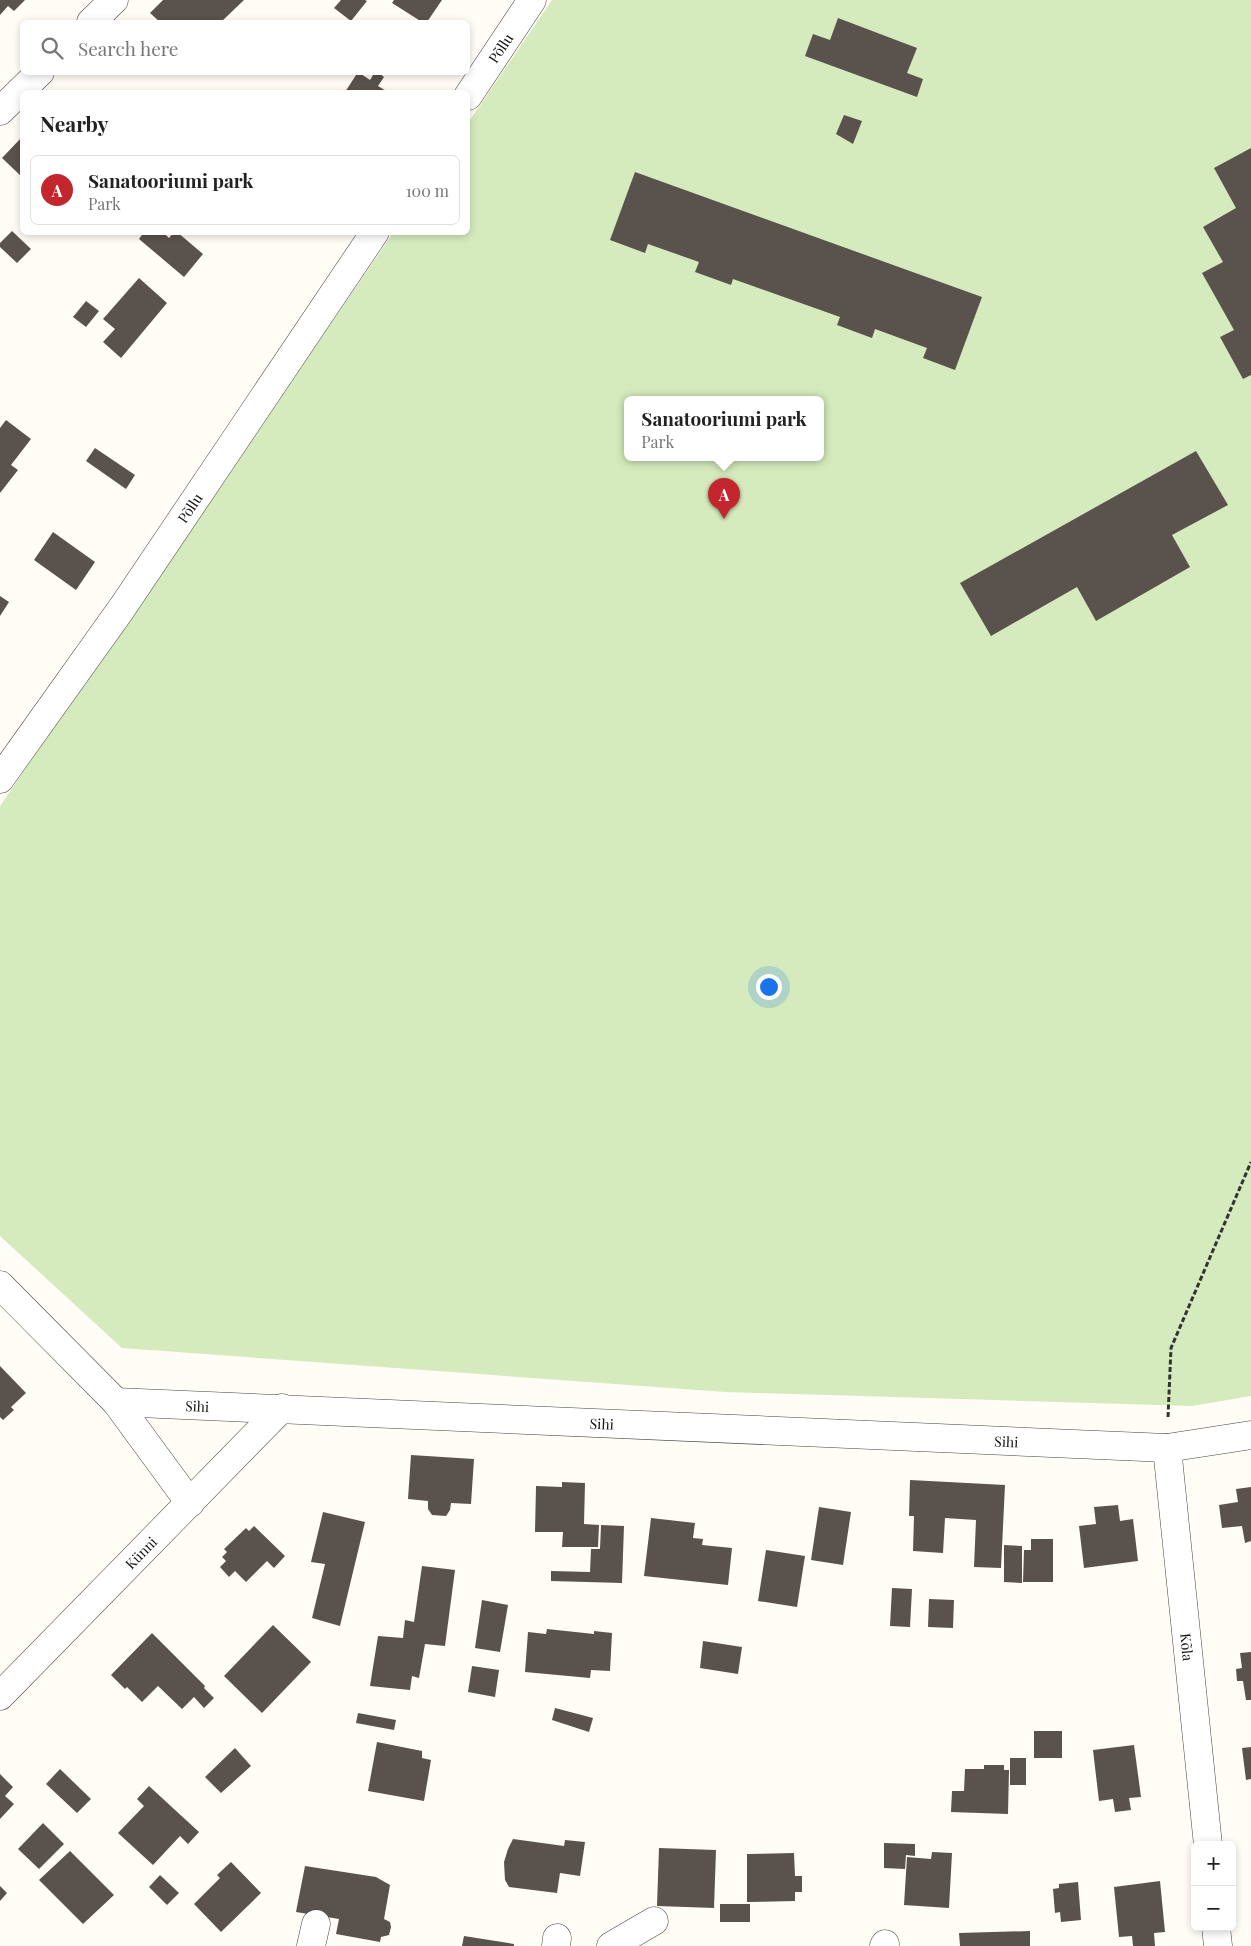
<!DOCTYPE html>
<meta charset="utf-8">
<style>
:root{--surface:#fff;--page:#f6f6f6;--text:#222;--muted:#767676;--line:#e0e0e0;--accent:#c4262e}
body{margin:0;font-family:"Playfair Display",serif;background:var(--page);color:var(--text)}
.controls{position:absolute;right:15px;bottom:15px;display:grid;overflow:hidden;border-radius:8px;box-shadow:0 2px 8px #0003}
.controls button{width:45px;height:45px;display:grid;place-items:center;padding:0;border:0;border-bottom:1px solid var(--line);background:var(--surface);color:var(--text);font:25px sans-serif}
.you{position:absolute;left:768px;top:986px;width:18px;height:18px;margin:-12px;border:4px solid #fff;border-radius:50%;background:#1a73e8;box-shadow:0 0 0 8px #1a73e833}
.badge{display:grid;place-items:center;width:32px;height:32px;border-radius:50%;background:var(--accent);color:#fff;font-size:16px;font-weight:700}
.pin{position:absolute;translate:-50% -41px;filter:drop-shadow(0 1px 2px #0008)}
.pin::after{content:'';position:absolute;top:26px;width:18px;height:15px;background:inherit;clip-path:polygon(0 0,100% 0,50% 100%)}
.popup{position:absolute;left:624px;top:396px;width:200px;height:65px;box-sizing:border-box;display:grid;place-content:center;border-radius:8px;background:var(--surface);filter:drop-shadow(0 1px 4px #0005);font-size:16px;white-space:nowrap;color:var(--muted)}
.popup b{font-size:19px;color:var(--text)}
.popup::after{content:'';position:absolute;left:50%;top:100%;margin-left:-10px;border:10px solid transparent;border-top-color:var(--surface)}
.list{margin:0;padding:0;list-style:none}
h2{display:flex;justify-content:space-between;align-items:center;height:65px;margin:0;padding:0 20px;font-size:21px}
h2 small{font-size:16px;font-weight:400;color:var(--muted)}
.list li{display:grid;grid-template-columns:32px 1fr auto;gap:15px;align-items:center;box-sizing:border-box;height:70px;margin:0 10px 10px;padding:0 10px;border:1px solid var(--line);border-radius:8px}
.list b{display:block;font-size:19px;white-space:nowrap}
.list p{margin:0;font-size:16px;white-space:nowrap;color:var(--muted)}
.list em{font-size:16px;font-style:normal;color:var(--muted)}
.icon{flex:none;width:28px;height:28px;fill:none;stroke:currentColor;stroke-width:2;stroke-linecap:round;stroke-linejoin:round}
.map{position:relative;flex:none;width:1251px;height:1946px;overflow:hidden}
.search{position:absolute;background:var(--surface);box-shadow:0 2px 8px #0003;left:20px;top:20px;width:450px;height:55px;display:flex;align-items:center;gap:12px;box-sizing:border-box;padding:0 18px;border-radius:8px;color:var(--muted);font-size:19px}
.panel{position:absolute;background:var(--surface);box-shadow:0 2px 8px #0003;left:20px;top:90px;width:450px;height:145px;border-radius:8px}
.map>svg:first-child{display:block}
.green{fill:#d5ebbd;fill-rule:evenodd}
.building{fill:#5a524d}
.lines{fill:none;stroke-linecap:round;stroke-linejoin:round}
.minor-casing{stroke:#444;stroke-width:29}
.path{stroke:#333;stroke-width:3;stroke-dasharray:5 2.5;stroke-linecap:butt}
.minor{stroke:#fff;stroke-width:28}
.labels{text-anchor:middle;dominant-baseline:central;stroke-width:5;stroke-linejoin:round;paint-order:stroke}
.street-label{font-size:14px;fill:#111;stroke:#fff}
</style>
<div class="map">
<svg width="1251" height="1946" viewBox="0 0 1251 1946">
<rect width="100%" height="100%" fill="#fffdf5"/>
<path class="green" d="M552 0H1251V1396L1192 1406 725 1392 122 1348 0 1236V806L393 233 468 232V123ZM628 400H820V458H628Z"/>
<g class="building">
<path d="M0 0H25L14 11 8 6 0 15Z"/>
<path d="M163 0H244L221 22H160L150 13Z"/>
<path d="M341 0H365L367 1 351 21 334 8Z"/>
<path d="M394 0H442L427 22H422L392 3Z"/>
<path d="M838 18 917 48 907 73 923 79 917 97 805 56 813 34 830 40Z"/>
<path d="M358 72 370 80 375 72H378L384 77 378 86 388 92H345Z"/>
<path d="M844 115 862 121 853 144 836 134Z"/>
<path d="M22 137V177L2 158Z"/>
<path d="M1251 148V375L1243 379 1220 337 1234 330 1202 273 1223 262 1203 227 1236 208 1214 168Z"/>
<path d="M635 172 982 297 955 370 923 358 927 348 875 329 872 338 837 325 840 317 733 279 731 285 695 272 699 262 648 244 645 253 610 240Z"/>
<path d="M12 231 31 249 17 263 0 247V243Z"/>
<path d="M144 232H163L169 238 174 232H177L203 254 184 277 139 239Z"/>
<path d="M139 278 167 303 121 358 103 342 115 329 103 319Z"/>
<path d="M86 301 99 311 86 327 73 317Z"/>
<path d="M6 420 31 439 11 465 18 470 0 493V428Z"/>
<path d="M95 448 135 475 126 489 86 461Z"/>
<path d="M1196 451 1228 505 1172 535 1190 567 1096 621 1077 587 991 636 960 583Z"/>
<path d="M53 532 95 562 76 590 34 560Z"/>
<path d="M0 596 9 602 0 616Z"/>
<path d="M0 1366 26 1393 11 1407 14 1410 3 1420 0 1417Z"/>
<path d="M411 1455 474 1459 471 1504 451 1503 450 1510 446 1516 432 1515 428 1509V1501L408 1499Z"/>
<path d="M910 1480 1005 1485 1001 1568 974 1567 976 1520 945 1518 943 1553 913 1551 914 1516H909Z"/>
<path d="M562 1482 585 1483 584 1524 599 1525 598 1547H562L563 1532H535L536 1486 562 1487Z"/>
<path d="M1251 1487V1541L1245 1543 1242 1526 1222 1528 1219 1505 1238 1502 1236 1489Z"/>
<path d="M1118 1505 1120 1521 1133 1519 1138 1561 1084 1568 1079 1526 1096 1524 1094 1507Z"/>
<path d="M819 1507 851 1512 843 1565 811 1560Z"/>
<path d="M323 1512 365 1522 340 1626 312 1618 325 1564 311 1562Z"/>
<path d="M651 1518 695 1523 693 1538 703 1539 702 1545 732 1548 728 1585 644 1576Z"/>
<path d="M601 1525 624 1526 622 1583 551 1581V1571L590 1572 591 1549H600Z"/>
<path d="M254 1526 285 1556 274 1568 267 1561 246 1582 235 1571 229 1577 220 1567 226 1561 222 1557 227 1552 224 1549 246 1528 249 1531Z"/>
<path d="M1031 1539H1053V1582H1023L1024 1550H1031Z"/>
<path d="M1004 1545 1022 1546V1583L1004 1582Z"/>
<path d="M766 1550 805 1556 797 1607 758 1601Z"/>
<path d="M422 1566 455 1570 445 1646 425 1644 419 1678 412 1676 410 1690 370 1686 378 1636 403 1638 405 1620 414 1622Z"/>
<path d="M892 1588 912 1589 910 1627 890 1626Z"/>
<path d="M929 1599 954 1600 953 1628 928 1627Z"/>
<path d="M482 1600 508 1605 500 1652 475 1648Z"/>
<path d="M273 1625 311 1662 262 1713 224 1676Z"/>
<path d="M547 1629 594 1634V1631L612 1633 610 1671 591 1670 590 1678 525 1672 528 1632 546 1634Z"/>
<path d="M152 1633 205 1686 204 1688 214 1698 204 1708 194 1697 182 1709 158 1686 142 1702 127 1687 125 1689 111 1675Z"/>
<path d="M703 1641 742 1647 738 1674 700 1668Z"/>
<path d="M1251 1652V1700H1246L1243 1681H1237L1236 1669 1242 1668 1240 1653Z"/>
<path d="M472 1666 499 1670 495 1697 468 1692Z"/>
<path d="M555 1708 593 1718 589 1732 552 1720Z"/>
<path d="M358 1713 396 1720 394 1730 356 1723Z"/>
<rect x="1034" y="1731" width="28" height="27"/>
<path d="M377 1742 422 1751V1758L431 1760 424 1801 368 1791Z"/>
<path d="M1134 1745 1141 1797 1129 1798 1131 1810 1115 1812 1113 1799 1099 1801 1093 1750Z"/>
<path d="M1251 1747V1779L1246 1780 1242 1748Z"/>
<path d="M235 1748 251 1766 221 1793 205 1777Z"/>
<rect x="1010" y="1758" width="16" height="27"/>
<path d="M984 1765H1004V1770H1009L1008 1814 951 1812 952 1791H964L965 1769H984Z"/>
<path d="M60 1769 91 1799 77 1813 46 1784Z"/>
<path d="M0 1774 13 1787 5 1796 14 1804 0 1819Z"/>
<path d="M149 1786 199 1832 188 1844 180 1836 153 1865 118 1833 144 1806 137 1799Z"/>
<path d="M43 1823 64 1844 39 1869 18 1849Z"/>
<path d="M513 1839 564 1846 565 1840 585 1842 580 1876 560 1873 557 1893 509 1887 505 1880 504 1862 508 1849Z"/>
<path d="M884 1843 915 1844V1856L906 1855 905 1869 884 1868Z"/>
<path d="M659 1848 716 1850 714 1908 657 1906Z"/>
<path d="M70 1851 114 1895 83 1924 39 1880Z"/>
<path d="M932 1852 952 1853 949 1908 904 1905 907 1857 931 1859Z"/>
<path d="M794 1853 795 1876H802V1892H795V1901L747 1902V1854Z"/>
<path d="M231 1862 261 1893 221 1932 194 1904 220 1878 217 1875Z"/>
<path d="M305 1866 376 1877 390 1885 384 1919 390 1922 391 1927 389 1935 381 1937 380 1942 336 1934 339 1919 296 1912Z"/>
<path d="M160 1875 179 1893 167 1905 149 1887Z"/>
<path d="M1160 1881 1165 1932 1154 1933 1155 1946H1133L1132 1936 1119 1937 1114 1887Z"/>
<path d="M1078 1882 1081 1920 1061 1922 1060 1912 1055 1913 1053 1889 1059 1888V1884Z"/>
<path d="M0 1886 7 1893 0 1901Z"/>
<rect x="720" y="1904" width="30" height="18"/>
<path d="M1030 1931V1946H960L959 1933Z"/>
<path d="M464 1936 514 1944V1946H462Z"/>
</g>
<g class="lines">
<g class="minor-casing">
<g id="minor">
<path d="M91 22 114 0"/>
<path id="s1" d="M468 96 532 0"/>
<path d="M0 111 40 72"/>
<path id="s2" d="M0 779 122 608 375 232"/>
<path id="s3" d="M0 1285 116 1402 1167 1448 1251 1435"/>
<path d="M116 1402 190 1503"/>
<path id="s4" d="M1167 1448 1208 1845"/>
<path id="s5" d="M0 1696 282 1408"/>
<path d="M1216 1927 1218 1946"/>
<path d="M311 1946 316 1924"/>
<path d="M556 1946 557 1938"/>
<path d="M611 1946 654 1921"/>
<path d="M884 1946 885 1944"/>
</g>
</g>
<path class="path" d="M1168 1417 1171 1348 1251 1162"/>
<use href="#minor" class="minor"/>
</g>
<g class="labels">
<g class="street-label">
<text stroke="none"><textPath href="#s1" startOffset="58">Põllu</textPath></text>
<text stroke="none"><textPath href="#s2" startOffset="331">Põllu</textPath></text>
<text stroke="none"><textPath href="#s3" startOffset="246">Sihi</textPath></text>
<text stroke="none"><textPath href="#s3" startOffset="651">Sihi</textPath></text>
<text stroke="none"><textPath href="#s3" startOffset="1056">Sihi</textPath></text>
<text stroke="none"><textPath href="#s5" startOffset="201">Künni</textPath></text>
<text stroke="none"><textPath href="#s4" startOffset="200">Kõla</textPath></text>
</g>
</g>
</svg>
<div class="controls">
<button>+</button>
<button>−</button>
</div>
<div class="you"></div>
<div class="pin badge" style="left:724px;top:519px">A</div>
<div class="popup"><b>Sanatooriumi park</b>Park</div>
<div class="search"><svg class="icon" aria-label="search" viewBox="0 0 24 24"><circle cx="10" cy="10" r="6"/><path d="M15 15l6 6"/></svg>Search here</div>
<section class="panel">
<h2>Nearby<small></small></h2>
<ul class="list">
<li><span class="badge">A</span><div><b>Sanatooriumi park</b><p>Park</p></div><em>100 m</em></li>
</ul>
</section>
</div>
